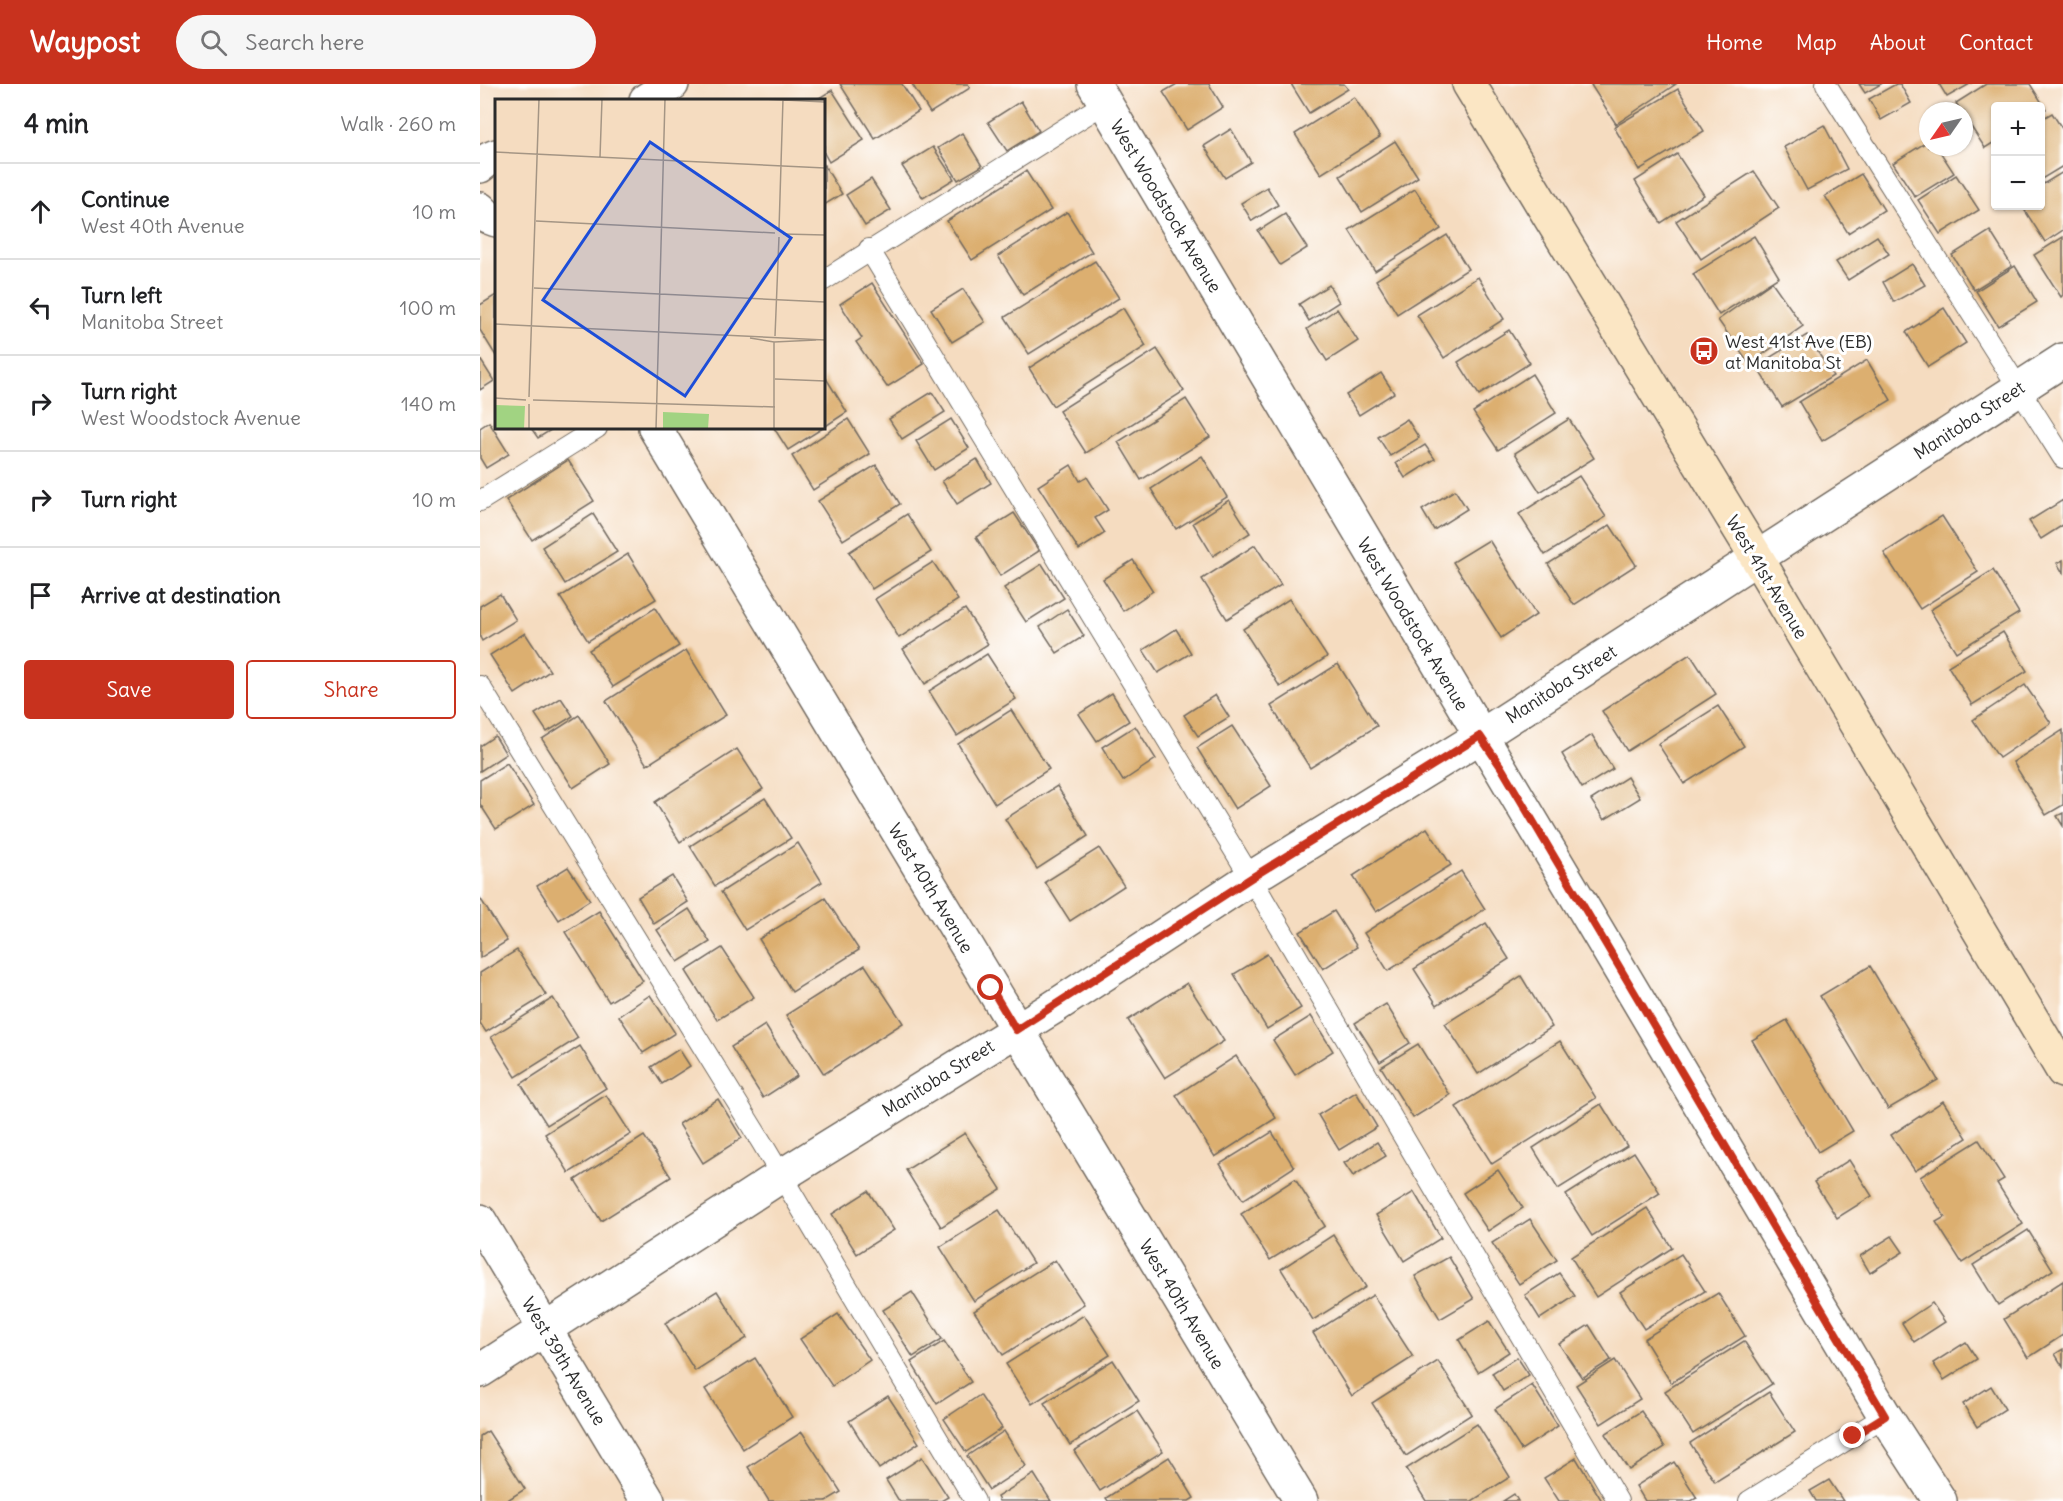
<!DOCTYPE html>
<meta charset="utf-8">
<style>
:root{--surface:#fff;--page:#f6f6f6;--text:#202124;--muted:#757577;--line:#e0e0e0;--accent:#c8321e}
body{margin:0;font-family:Delius,sans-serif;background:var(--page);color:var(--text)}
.controls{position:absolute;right:18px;top:18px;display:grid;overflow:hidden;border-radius:6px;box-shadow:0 2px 4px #0004}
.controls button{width:54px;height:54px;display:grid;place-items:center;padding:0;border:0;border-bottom:2px solid var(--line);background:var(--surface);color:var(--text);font:30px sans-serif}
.compass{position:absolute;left:1439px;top:18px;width:54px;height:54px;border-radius:50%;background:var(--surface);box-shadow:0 2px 4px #0004;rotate:236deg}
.stop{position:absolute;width:18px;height:18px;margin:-14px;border:4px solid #c8321e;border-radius:50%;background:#fff}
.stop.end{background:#c8321e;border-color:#fff;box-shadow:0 2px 6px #0008}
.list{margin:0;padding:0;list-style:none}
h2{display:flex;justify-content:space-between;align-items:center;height:78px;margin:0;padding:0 24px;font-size:26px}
h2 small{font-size:20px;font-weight:400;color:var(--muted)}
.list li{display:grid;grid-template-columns:39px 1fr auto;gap:18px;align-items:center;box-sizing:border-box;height:96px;padding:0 24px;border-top:2px solid var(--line)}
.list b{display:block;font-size:22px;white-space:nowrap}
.list p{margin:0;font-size:20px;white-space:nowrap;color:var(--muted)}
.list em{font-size:20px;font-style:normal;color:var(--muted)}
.actions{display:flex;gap:12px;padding:18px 24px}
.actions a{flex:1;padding:14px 0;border:2px solid var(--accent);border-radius:6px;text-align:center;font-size:21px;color:var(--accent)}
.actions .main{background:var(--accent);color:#fff}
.icon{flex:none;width:33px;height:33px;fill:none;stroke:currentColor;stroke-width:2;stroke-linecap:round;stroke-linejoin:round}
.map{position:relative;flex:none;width:1583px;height:1417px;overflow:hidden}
header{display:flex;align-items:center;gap:36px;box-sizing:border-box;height:84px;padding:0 30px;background:var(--accent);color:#fff}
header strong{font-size:28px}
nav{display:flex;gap:33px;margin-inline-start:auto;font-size:21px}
.search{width:420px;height:54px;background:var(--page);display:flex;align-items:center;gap:15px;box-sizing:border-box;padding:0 21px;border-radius:33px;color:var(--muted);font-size:22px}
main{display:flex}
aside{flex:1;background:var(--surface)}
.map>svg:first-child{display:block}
.building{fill:#dcaf6f}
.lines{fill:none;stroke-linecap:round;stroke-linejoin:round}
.service-casing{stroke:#72695f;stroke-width:22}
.minor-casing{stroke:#72695f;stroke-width:36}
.secondary-casing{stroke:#72695f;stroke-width:36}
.service{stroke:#fff;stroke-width:20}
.minor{stroke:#fff;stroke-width:33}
.secondary{stroke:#fbe6c4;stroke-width:33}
.route{stroke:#c8321e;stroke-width:8}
.labels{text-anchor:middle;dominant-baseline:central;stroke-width:6;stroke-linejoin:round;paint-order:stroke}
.street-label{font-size:18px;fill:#2b2b2b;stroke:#fff}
.poi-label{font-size:18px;fill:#2b2b2b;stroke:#fff;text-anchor:start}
.inset-road{fill:none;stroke:#a49584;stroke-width:1.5}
.view{fill:#1d4ed8;fill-opacity:0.15;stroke:#1d4ed8;stroke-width:3}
.inset-edge{fill:none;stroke:#2b2b2b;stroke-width:3}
</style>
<header>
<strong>Waypost</strong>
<div class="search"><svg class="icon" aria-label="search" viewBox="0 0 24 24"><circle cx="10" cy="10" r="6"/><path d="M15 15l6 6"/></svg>Search here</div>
<nav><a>Home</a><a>Map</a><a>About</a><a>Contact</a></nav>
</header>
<main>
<aside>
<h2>4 min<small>Walk · 260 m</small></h2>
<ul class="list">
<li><svg class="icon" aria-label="ahead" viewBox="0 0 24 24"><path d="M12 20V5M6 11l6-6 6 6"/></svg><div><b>Continue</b><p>West 40th Avenue</p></div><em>10 m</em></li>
<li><svg class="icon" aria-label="left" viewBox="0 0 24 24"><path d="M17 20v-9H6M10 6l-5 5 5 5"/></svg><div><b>Turn left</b><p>Manitoba Street</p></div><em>100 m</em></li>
<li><svg class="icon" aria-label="right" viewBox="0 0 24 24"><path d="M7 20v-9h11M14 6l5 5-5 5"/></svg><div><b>Turn right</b><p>West Woodstock Avenue</p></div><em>140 m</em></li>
<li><svg class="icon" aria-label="right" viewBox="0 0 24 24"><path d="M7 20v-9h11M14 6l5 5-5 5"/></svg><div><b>Turn right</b></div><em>10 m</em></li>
<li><svg class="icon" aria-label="arrive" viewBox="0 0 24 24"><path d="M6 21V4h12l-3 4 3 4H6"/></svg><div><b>Arrive at destination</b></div></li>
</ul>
<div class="actions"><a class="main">Save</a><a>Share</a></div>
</aside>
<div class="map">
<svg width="1583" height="1417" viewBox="0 0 1583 1417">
<rect width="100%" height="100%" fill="#fff"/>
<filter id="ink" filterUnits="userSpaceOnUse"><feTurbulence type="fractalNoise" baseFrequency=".0167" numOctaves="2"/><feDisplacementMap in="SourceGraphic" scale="12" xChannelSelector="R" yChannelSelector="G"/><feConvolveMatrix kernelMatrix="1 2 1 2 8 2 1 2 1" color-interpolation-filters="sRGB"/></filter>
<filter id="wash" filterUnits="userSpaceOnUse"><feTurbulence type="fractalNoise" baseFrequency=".008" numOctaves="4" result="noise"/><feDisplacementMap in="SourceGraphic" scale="24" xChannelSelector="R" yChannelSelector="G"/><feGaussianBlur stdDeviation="1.35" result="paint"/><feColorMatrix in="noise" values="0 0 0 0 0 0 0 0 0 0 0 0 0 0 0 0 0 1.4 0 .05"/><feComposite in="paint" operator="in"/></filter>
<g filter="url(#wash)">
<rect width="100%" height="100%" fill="#f5dcc0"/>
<g id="blocks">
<g class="building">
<path d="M360 0H422L439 27 395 55Z"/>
<path d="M432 0H488L490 4 450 29Z"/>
<path d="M697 0H729L743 23 707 46 683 8Z"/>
<path d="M811 0H864L868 5 829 29Z"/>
<path d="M1113 0H1196L1136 40 1111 1Z"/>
<path d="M1379 0H1401L1385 9Z"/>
<path d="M1416 0H1420L1431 19 1401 36 1389 15Z"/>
<path d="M1459 0H1490L1467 13Z"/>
<path d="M1506 0H1550L1566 25 1560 28V22H1516V57L1505 64 1484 32V27H1481L1476 19Z"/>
<path d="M1198 5 1224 47 1159 86 1134 43Z"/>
<path d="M352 6 384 56 349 78 344 69V16H336Z"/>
<path d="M874 13 900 53 841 90 815 50Z"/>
<path d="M541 17 559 47 527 67 508 38Z"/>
<path d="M1572 29 1583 46V82L1560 96V36Z"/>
<path d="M1344 41 1367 85 1327 106 1304 63Z"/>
<path d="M751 45 771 78 745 94 724 62Z"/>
<path d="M482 49 502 82 478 96 458 64Z"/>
<path d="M915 57 938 93 882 128 860 92Z"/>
<path d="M1448 57V63H1457L1474 89 1435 113 1413 79Z"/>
<path d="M453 63 474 95 443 114 422 82Z"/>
<path d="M1197 70 1224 111 1181 139 1155 97Z"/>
<path d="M344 81 362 110 344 121Z"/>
<path d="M546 87 571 126 492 176 467 137Z"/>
<path d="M1274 87 1299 124 1221 175 1196 137Z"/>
<path d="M1583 88V146L1565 158 1542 122H1560V102Z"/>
<path d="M1381 90 1404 126 1368 149 1345 112Z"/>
<path d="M1476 91 1499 126 1460 150 1438 116Z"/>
<path d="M391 95 411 126 385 142 366 111Z"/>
<path d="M787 103 798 121 772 137 761 119Z"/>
<path d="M935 105 961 145 895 187 869 146Z"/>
<path d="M587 128 612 168 543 211 518 172Z"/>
<path d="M805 130 827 164 800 181 778 147Z"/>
<path d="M1510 147 1532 182 1494 206 1472 171Z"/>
<path d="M967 151 988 185 917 230 896 196Z"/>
<path d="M1274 152 1299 193 1239 231 1213 190Z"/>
<path d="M1397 152 1409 170 1368 196 1356 178Z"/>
<path d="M1583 153V211L1581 213 1554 171Z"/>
<path d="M615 177 639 214 549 270 525 233Z"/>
<path d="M1432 180 1445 201 1414 218 1403 198Z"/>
<path d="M1535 182 1557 218 1518 242 1496 207Z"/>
<path d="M998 193 1024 235 964 274 937 231Z"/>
<path d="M1292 198 1323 242 1269 280 1238 236Z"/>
<path d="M392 199 444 280 407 303 376 258 382 254 360 220Z"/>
<path d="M849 201 859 218 829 237 819 220Z"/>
<path d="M483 205 505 238 472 258 451 225Z"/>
<path d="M16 211V272L0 246V221Z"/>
<path d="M643 224 666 262 573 322 549 284Z"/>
<path d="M1464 224 1486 259 1448 283 1426 248Z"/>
<path d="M857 225 878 257 847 277 827 245Z"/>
<path d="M1029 246 1050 279 999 311 978 278Z"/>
<path d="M1327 251 1353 292 1302 323 1276 282Z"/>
<path d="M677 265 704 307 606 369 579 327Z"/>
<path d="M0 275 14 297 0 306Z"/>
<path d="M1387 276 1411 316 1342 357 1319 318Z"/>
<path d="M901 289 914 309 879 331 866 311Z"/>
<path d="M1052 290 1076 329 1018 366 993 328Z"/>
<path d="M344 291 367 328 344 343Z"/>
<path d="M452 308 465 328 422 355 409 335Z"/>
<path d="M706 315 730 353 661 396 638 358Z"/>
<path d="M368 335 390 370 333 406 312 372Z"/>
<path d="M471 335 489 364 454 386 436 357Z"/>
<path d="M927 335 939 354 910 372 898 353Z"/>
<path d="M1089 335 1114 374 1060 408 1035 369Z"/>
<path d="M9 338 29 370 6 384 0 374V344Z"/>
<path d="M51 344H74L58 354Z"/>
<path d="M294 344H343L308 366Z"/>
<path d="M945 361 955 375 925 394 916 379Z"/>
<path d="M722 372 747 413 696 445 671 405Z"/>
<path d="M497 375 511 399 477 420 462 397Z"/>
<path d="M88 376 114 417 52 456 26 416Z"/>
<path d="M396 381 420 420 363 456 338 417Z"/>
<path d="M591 381 600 397 607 393 628 426 615 434 625 449 599 466 558 402Z"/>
<path d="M1099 392 1126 433 1065 471 1039 430Z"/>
<path d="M975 406 987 425 954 446 942 426Z"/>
<path d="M749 416 770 449 733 472 713 439Z"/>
<path d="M1583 416V441L1561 455 1549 437Z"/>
<path d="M534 429 559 467 520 492 496 453Z"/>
<path d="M113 430 137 468 85 500 62 463Z"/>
<path d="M427 430 451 468 392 505 369 468Z"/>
<path d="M1462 432 1498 488 1440 525 1404 469Z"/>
<path d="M1130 441 1156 481 1094 521 1068 480Z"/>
<path d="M1009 456 1056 531 1021 554 973 478Z"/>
<path d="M775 461 801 501 747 535 722 495Z"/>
<path d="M148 470 176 515 108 557 80 513Z"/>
<path d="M653 476 673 507 643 527 623 495Z"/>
<path d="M1583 476V489L1577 479Z"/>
<path d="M453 478 478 516 419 554 395 515Z"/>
<path d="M562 480 584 514 546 538 524 504Z"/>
<path d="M1513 486 1539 529 1476 568 1450 526Z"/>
<path d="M20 510 36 536 2 557 0 553V522Z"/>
<path d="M809 515 847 573 800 603 763 545Z"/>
<path d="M175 524 199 562 133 603 109 566Z"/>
<path d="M485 525 508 560 445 600 423 565Z"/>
<path d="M587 525 604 552 577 569 560 543Z"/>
<path d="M696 545 711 569 678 589 663 566Z"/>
<path d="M1523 548 1547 587 1492 621 1468 582Z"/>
<path d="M45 549 70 587 35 610 10 571Z"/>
<path d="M206 566 246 631 167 681 126 617Z"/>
<path d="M507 570 536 615 477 652 449 607Z"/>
<path d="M1210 570 1236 610 1147 667 1122 627Z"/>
<path d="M858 580 897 642 830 684 791 622Z"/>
<path d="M1545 601 1571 639 1519 674 1493 636Z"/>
<path d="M632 609 649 637 617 657 599 630Z"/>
<path d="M735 611 749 633 718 652 704 631Z"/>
<path d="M81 614 93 632 67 648 55 630Z"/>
<path d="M1238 622 1264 662 1204 700 1178 660Z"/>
<path d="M531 626 569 685 515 720 478 660Z"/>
<path d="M99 631 130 680 93 704 62 655Z"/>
<path d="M655 642 676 675 643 697 622 663Z"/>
<path d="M752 642 791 702 755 725 717 664Z"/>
<path d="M1583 646V721L1566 731 1533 678Z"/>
<path d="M1112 651 1133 685 1102 704 1082 670Z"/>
<path d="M15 652 26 670 0 687V662Z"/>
<path d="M257 665 283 705 200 758 175 718Z"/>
<path d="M27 679 54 721 16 745 0 720V696Z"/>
<path d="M1147 693 1160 714 1124 736 1111 716Z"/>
<path d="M577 702 608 752 557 785 525 735Z"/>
<path d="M285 714 311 754 235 802 210 762Z"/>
<path d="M1583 729V742L1577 732Z"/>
<path d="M947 744 971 781 896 828 873 792Z"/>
<path d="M318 759 342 798 265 846 241 808Z"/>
<path d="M619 764 644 802 590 837 565 798Z"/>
<path d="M88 783 110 816 79 836 57 802Z"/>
<path d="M981 787 1005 825 908 887 884 849Z"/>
<path d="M192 792 208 818 174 840 158 813Z"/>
<path d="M0 814 27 857 0 874Z"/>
<path d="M345 814 379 866 312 908 279 855Z"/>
<path d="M209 825 230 858 198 878 177 846Z"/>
<path d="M119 827 163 897 129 918 85 848Z"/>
<path d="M854 827 877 863 843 885 820 848Z"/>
<path d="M1006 839 1029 875 957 921 934 885Z"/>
<path d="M242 864 274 913 237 936 206 887Z"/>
<path d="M37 866 66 911 6 948 0 939V889Z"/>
<path d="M787 870 821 924 787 945 754 890Z"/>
<path d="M385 881 423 939 344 990 306 931Z"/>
<path d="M1390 882 1458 996 1408 1025 1340 912Z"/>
<path d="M1041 892 1072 943 998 990 965 940Z"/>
<path d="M707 899 744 957 685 994 648 936Z"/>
<path d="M170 911 195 949 163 969 139 932Z"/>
<path d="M73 914 98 954 36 993 11 953Z"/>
<path d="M906 920 930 959 900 978 875 939Z"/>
<path d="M831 932 853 967 815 991 793 956Z"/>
<path d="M1307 936 1373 1047 1338 1068 1272 956Z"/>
<path d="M285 941 317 992 283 1014 251 963Z"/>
<path d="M1080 957 1116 1014 1012 1080 976 1023Z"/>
<path d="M938 960 970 1011 933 1034 901 983Z"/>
<path d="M100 962 126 1004 67 1041 41 1000Z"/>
<path d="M199 965 210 982 182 1000 171 983Z"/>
<path d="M756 972 796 1034 735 1073 696 1011Z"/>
<path d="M876 1008 897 1043 859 1066 838 1031Z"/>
<path d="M126 1011 151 1050 89 1089 65 1050Z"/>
<path d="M238 1015 262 1054 223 1079 199 1040Z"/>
<path d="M1463 1017 1487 1054 1435 1087 1411 1051Z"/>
<path d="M1121 1020 1147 1062 1078 1105 1053 1064Z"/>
<path d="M792 1048 814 1083 763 1116 740 1080Z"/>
<path d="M485 1049 521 1105 461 1143 426 1086Z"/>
<path d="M164 1052 191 1093 121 1137 95 1096Z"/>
<path d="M1499 1056 1524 1095 1517 1099 1543 1140 1482 1179 1456 1138 1465 1133 1440 1093Z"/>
<path d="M897 1058 906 1072 873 1092 864 1079Z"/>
<path d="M1154 1068 1180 1109 1112 1152 1086 1111Z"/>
<path d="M1369 1076 1392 1112 1357 1134 1334 1098Z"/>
<path d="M1018 1086 1043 1124 1008 1147 983 1109Z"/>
<path d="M815 1095 845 1142 790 1176 761 1130Z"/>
<path d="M388 1107 414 1146 377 1170 352 1130Z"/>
<path d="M934 1108 961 1154 924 1177 896 1131Z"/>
<path d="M1167 1124 1192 1164 1116 1213 1091 1173Z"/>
<path d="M519 1126 553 1179 494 1217 460 1163Z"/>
<path d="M1050 1135 1077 1176 1039 1200 1012 1159Z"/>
<path d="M1548 1146 1573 1186 1518 1221 1493 1181Z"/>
<path d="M853 1151 886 1203 833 1236 801 1185Z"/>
<path d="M1412 1152 1423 1168 1390 1189 1380 1172Z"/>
<path d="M1201 1170 1225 1207 1164 1245 1140 1208Z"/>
<path d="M969 1173 994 1215 960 1235 935 1192Z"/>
<path d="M575 1176 604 1220 523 1271 494 1227Z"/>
<path d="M1079 1189 1095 1212 1060 1235 1045 1211Z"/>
<path d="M1583 1197V1251L1548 1274 1524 1235Z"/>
<path d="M237 1207 267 1254 215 1287 185 1239Z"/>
<path d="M432 1208 462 1255 433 1273 403 1226Z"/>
<path d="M1238 1209 1265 1252 1191 1299 1164 1255Z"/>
<path d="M893 1211 933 1273 872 1312 833 1249Z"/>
<path d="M1452 1219 1465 1238 1434 1258 1422 1239Z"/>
<path d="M358 1230 390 1276 352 1302 320 1255Z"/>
<path d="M604 1231 630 1271 552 1320 526 1280Z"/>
<path d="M1009 1237 1029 1268 998 1288 979 1256Z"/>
<path d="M1109 1241 1131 1276 1102 1294 1079 1260Z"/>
<path d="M464 1257 491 1298 457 1320 431 1278Z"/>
<path d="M1264 1257 1292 1300 1213 1350 1185 1307Z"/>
<path d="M1486 1258 1497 1275 1464 1296 1453 1279Z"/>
<path d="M1583 1265V1283L1575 1270Z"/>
<path d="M1037 1273 1049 1291 1023 1307 1012 1289Z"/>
<path d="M275 1274 312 1333 263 1365 225 1305Z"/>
<path d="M633 1276 659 1317 590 1361 564 1319Z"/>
<path d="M1135 1276 1160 1315 1121 1340 1096 1301Z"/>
<path d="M958 1277 992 1330 926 1372 892 1319Z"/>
<path d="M1052 1301 1078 1342 1041 1366 1015 1325Z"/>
<path d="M1511 1302 1525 1325 1497 1343 1483 1320Z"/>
<path d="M1289 1308 1315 1348 1235 1398 1210 1359Z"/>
<path d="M500 1311 522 1344 486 1368 464 1335Z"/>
<path d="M408 1312 439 1359 399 1385 369 1337Z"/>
<path d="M657 1327 683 1367 620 1407 594 1367Z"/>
<path d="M1161 1327 1185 1363 1149 1386 1125 1350Z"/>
<path d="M997 1340 1030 1393 992 1417H946L926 1385Z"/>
<path d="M8 1347 45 1405 26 1417H0V1352Z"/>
<path d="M524 1347 546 1382 509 1406 487 1372Z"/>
<path d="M322 1348 361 1408 346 1417H289L268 1383Z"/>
<path d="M442 1373 468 1413 461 1417H419L406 1396Z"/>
<path d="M689 1373 714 1414 709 1417H628L626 1414Z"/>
<path d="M1096 1374 1122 1417H1079L1064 1394Z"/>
<path d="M1194 1378 1217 1414 1211 1417H1165L1156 1402Z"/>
<path d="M554 1390 571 1417H519L517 1413Z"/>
<path d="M1349 1396 1363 1417H1336L1330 1407Z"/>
<path d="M1034 1410 1038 1417H1023Z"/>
</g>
</g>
</g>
<g filter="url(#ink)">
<use href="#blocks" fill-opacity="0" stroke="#72695f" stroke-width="1.5"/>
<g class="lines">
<g class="service-casing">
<g id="service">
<path d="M1346 0 1583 374"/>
<path d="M389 165 771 794 1138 1417"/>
<path d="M344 196 625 19"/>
<path d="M0 417 117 344"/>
<path d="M0 602 282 1059 495 1417"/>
<path d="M1269 1417 1405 1332"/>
</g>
</g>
<g class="minor-casing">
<g id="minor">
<path d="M614 0 1405 1332 1460 1417"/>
<path d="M166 16 192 0"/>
<path d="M0 82 9 75 16 72"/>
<path d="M0 125 8 133 16 136"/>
<path d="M175 344 821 1417"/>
<path d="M0 1137 168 1417"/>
<path d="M0 1287 301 1092 574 923 771 794 1001 652 1583 276"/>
</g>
</g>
<g class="secondary-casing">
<path id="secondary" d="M989 0 1277 474 1583 987"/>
</g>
<use href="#service" class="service"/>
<use href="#minor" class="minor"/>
<use href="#secondary" class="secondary"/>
</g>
</g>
<g class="lines" filter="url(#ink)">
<path class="route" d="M511 904 536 946 771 794 1000 652 1021 683 1405 1332 1373 1352"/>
</g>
<defs>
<g id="bus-disc" transform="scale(1.5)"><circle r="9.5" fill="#c8321e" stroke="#fff"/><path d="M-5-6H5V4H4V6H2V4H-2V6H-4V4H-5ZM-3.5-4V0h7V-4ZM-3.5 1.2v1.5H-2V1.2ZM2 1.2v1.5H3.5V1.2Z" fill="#fff"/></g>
</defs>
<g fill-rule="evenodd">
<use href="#bus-disc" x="1224" y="267"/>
</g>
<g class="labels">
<g class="street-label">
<text transform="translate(686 122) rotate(59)">West Woodstock Avenue</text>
<text transform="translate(1489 336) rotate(-33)">Manitoba Street</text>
<text transform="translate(1287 493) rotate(59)">West 41st Avenue</text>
<text transform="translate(933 540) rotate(59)">West Woodstock Avenue</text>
<text transform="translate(1081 600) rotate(-33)">Manitoba Street</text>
<text transform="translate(451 804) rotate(59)">West 40th Avenue</text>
<text transform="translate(458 994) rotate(-32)">Manitoba Street</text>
<text transform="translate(702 1220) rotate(59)">West 40th Avenue</text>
<text transform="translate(84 1277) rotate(59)">West 39th Avenue</text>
</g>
<g class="poi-label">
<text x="1245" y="257">West 41st Ave (EB)<tspan x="1245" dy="21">at Manitoba St</tspan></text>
</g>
</g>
<g transform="translate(15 15)">
<rect width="330" height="330" fill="#f5dcc0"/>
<path d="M0 306 30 307 29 330H0ZM168 313 214 315 213 330H168Z" fill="#a1d382"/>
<path class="inset-road" d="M268 0 330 3M0 53 330 69M105 58 107 0M41 122 280 134M284 130 288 0M288 135 330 136M39 189 330 203M0 225 330 241M280 237 284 138M255 239 279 243 321 241M279 243V330M280 280 330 282M34 298 44 0M0 299 31 301M38 301 280 308M34 330V305M161 330 170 0"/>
<path class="view" d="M155 43 296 139 190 297 48 201Z"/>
<rect width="330" height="330" class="inset-edge"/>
</g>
</svg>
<div class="controls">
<button>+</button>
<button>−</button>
</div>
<svg class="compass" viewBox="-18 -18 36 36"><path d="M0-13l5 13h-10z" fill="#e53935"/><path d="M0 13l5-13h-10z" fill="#757577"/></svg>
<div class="stop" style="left:511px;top:904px"></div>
<div class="stop end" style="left:1373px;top:1352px"></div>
</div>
</main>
